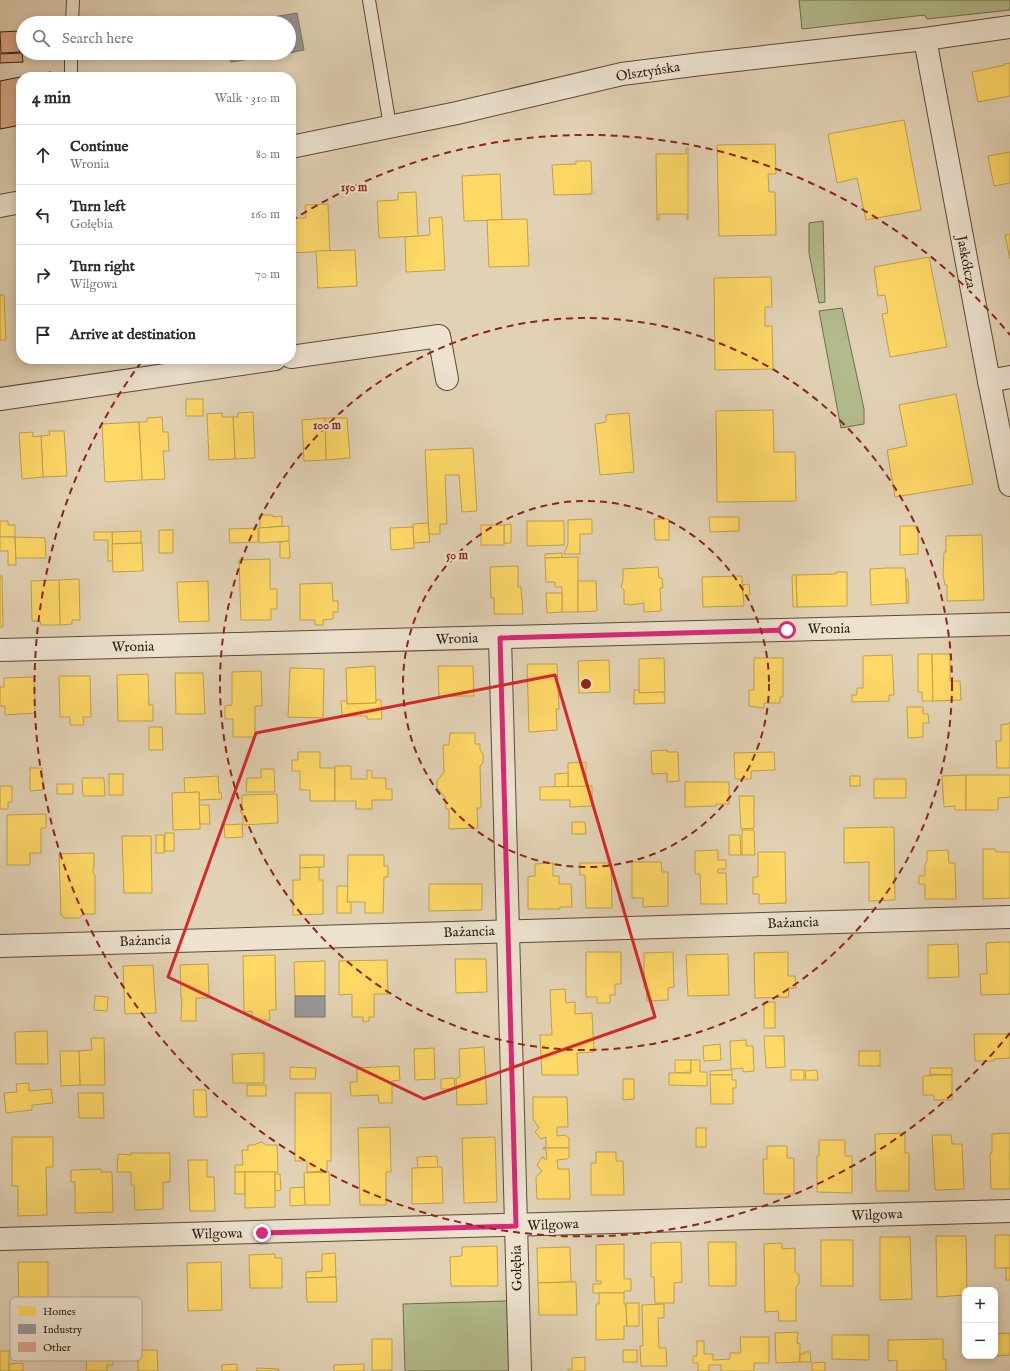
<!DOCTYPE html>
<meta charset="utf-8">
<style>
:root{--surface:#fff;--page:#f2f2f3;--text:#2b2b33;--muted:#7c7c81;--line:#e1e1e2}
body{margin:0;font-family:"IM FELL English",serif;background:var(--page);color:var(--text)}
.controls{position:absolute;right:12px;bottom:12px;display:grid;overflow:hidden;border-radius:8px;box-shadow:0 2px 10px #0003}
.controls button{width:36px;height:36px;display:grid;place-items:center;padding:0;border:0;border-bottom:1px solid var(--line);background:var(--surface);color:var(--text);font:20px sans-serif}
.stop{position:absolute;width:12px;height:12px;margin:-9px;border:3px solid #db2777;border-radius:50%;background:#fff}
.stop.end{background:#db2777;border-color:#fff;box-shadow:0 1px 4px #0008}
.list{margin:0;padding:0;list-style:none}
h2{display:flex;justify-content:space-between;align-items:center;height:52px;margin:0;padding:0 16px;font-size:17px}
h2 small{font-size:13px;font-weight:400;color:var(--muted)}
.list li{display:grid;grid-template-columns:26px 1fr auto;gap:12px;align-items:center;box-sizing:border-box;height:60px;padding:0 16px;border-top:1px solid var(--line)}
.list b{display:block;font-size:15px;white-space:nowrap}
.list p{margin:0;font-size:13px;white-space:nowrap;color:var(--muted)}
.list em{font-size:13px;font-style:normal;color:var(--muted)}
.icon{flex:none;width:22px;height:22px;fill:none;stroke:currentColor;stroke-width:2;stroke-linecap:round;stroke-linejoin:round}
.map{position:relative;flex:none;width:1010px;height:1371px;overflow:hidden}
.search{position:absolute;background:var(--surface);box-shadow:0 2px 10px #0003;left:16px;top:16px;width:280px;height:44px;display:flex;align-items:center;gap:10px;box-sizing:border-box;padding:0 14px;border-radius:22px;color:var(--muted);font-size:15px}
.panel{position:absolute;background:var(--surface);box-shadow:0 2px 10px #0003;left:16px;top:72px;width:280px;height:292px;border-radius:16px}
.map>svg:first-child{display:block}
.green{fill:#b3bc8d;stroke:#706d4e}
.homes{fill:#ffd966;stroke:#c0a14c}
.industry{fill:#999;stroke:#797470}
.building{fill:#dda889;stroke:#2d1e10}
.lines{fill:none;stroke-linecap:round;stroke-linejoin:round}
.lane-casing{stroke:#5a4b39;stroke-width:14}
.street-casing{stroke:#5a4b39;stroke-width:24}
.lane{stroke:#ece2cf;stroke-width:12}
.street{stroke:#ece2cf;stroke-width:22}
.route{stroke:#db2777;stroke-width:5}
.marked{fill:none;stroke:#d62828;stroke-width:3;stroke-linejoin:round}
.ring{fill:none;stroke:#8f2418;stroke-width:2;stroke-dasharray:7 5}
.labels{text-anchor:middle;dominant-baseline:central;stroke-width:4;stroke-linejoin:round;paint-order:stroke}
.street-label{font-size:14px;fill:#2d1e10;stroke:#ece2cf}
.key{fill:#ece2cf;stroke:#b3a796;stroke-width:1}
.key-label{font-size:11px;fill:#2d1e10}
.centre{fill:#8f2418;stroke:#ece2cf;stroke-width:2}
.ring-label{font-size:12px;text-anchor:middle;font-weight:bold;fill:#8f2418;stroke:#ece2cf;stroke-width:4;stroke-linejoin:round;paint-order:stroke}
</style>
<div class="map">
<svg width="1010" height="1371" viewBox="0 0 1010 1371">
<rect width="100%" height="100%" fill="#e2d2b5"/>
<filter id="stains"><feTurbulence type="fractalNoise" baseFrequency=".005" numOctaves="4"/><feColorMatrix values="0 0 0 0 .2 0 0 0 0 .09 0 0 0 0 .02 0 0 0 .5 -.17"/></filter>
<radialGradient id="worn" r=".72"><stop offset=".6" stop-color="#630" stop-opacity="0"/><stop offset="1" stop-color="#630" stop-opacity=".3"/></radialGradient>
<g class="green">
<path d="M799 0H1010V10L927 19 925 15 802 29Z"/>
<path d="M823 221 825 302 819 303 809 253V223Z"/>
<path d="M842 308 864 409V424L841 428 819 311Z"/>
<path d="M507 1301 509 1371H405L403 1304Z"/>
</g>
<g class="homes">
<path d="M1010 63V96L978 102 972 72 1005 65 1004 64Z"/>
<path d="M904 120 921 210 866 220 857 178 837 183 828 134Z"/>
<path d="M775 144 776 174H768L769 192H775L776 235 719 236 717 145Z"/>
<path d="M686 148H688V220H687V214H659V220H657L656 154H686Z"/>
<path d="M1010 152V183L994 186 988 156Z"/>
<path d="M576 161H591L592 194 554 195 552 165 576 164Z"/>
<path d="M500 174 502 220 464 221 462 176Z"/>
<path d="M416 192 418 236 379 238 377 201 398 200V193Z"/>
<path d="M328 204 330 251 291 253V218H306L305 205Z"/>
<path d="M442 217 445 270 406 272 405 237 430 235 429 218Z"/>
<path d="M527 219 529 266 489 267 487 220Z"/>
<path d="M1010 234V259L1005 235Z"/>
<path d="M355 250 357 286 318 288 316 251Z"/>
<path d="M929 257 947 347 890 357 882 314 888 313 885 295 878 296 874 267Z"/>
<path d="M771 277 772 307H765V326H772L773 369 715 370 714 278Z"/>
<path d="M0 295H4L6 340H0Z"/>
<path d="M956 394 973 484 895 497 887 450 907 446 899 405Z"/>
<rect x="186" y="399" width="17" height="17"/>
<path d="M773 410 774 452H795L796 501 717 502 716 411Z"/>
<path d="M253 412 255 458 235 459 233 417H238V413Z"/>
<path d="M222 413V417H233L235 459 209 460 207 414Z"/>
<path d="M629 413 634 472 600 475 595 424 606 422V415Z"/>
<path d="M162 417 163 432H168L169 451H163L165 479 142 480 139 422H147V418Z"/>
<path d="M325 418H347L350 458 326 460Z"/>
<path d="M325 418 326 460 304 461 302 420Z"/>
<path d="M139 422 142 480 105 482 102 424Z"/>
<path d="M49 431H64L67 476 43 477 41 436 50 435Z"/>
<path d="M33 432V437L41 436 43 477 22 479 19 433Z"/>
<path d="M473 448 477 511 462 512 459 475H445L447 524H440V534H429L425 450Z"/>
<path d="M260 515H273V517L282 516V526L260 528Z"/>
<path d="M709 517H739V531L710 532Z"/>
<path d="M592 519V534H580V554H564L568 544V520Z"/>
<path d="M654 519H669V540H655Z"/>
<path d="M0 521H8V525H15V537H0Z"/>
<path d="M527 521H564V545L527 546Z"/>
<path d="M428 523 430 542 414 543 413 524Z"/>
<path d="M511 524V543H504V525Z"/>
<rect x="481" y="525" width="23" height="20"/>
<path d="M289 526V541L259 543V528Z"/>
<path d="M900 526H918V554L900 555Z"/>
<path d="M413 527 414 548 391 550 390 528Z"/>
<path d="M258 528V542L230 543 229 529Z"/>
<rect x="159" y="530" width="14" height="23"/>
<path d="M141 531V543L112 544V532Z"/>
<path d="M94 532H112L113 561H108V540H94Z"/>
<path d="M982 535 984 600 947 601V585H945L943 575 944 552H946V536Z"/>
<path d="M0 537H15L16 565H8V551H0Z"/>
<path d="M15 537 45 538 46 558H16Z"/>
<path d="M289 541 290 558H280V542Z"/>
<path d="M142 543 143 571 113 572 112 544Z"/>
<path d="M562 553V558H545V554Z"/>
<path d="M578 557V612H562V587H555V582H546L545 558Z"/>
<path d="M270 559V589H277V609H271V620H241L239 560Z"/>
<path d="M518 566V587H521L523 614H494V598H491L490 567Z"/>
<path d="M658 567 659 578H662L663 588H660L661 611 644 612V603L630 605 624 604V590L621 587 623 580V569Z"/>
<path d="M886 568H905L907 603 871 605 870 569Z"/>
<path d="M836 572H847V606L797 607 796 575 836 574Z"/>
<path d="M792 575H796L797 607H793Z"/>
<path d="M0 576H2L3 627H0Z"/>
<path d="M742 576 744 606 703 607 702 577Z"/>
<path d="M79 579 80 620H72V624L60 625 59 580Z"/>
<path d="M906 579H908L909 603H907Z"/>
<path d="M59 580 60 625H41L40 621H32L31 581Z"/>
<path d="M208 581 209 621 179 622 177 582Z"/>
<path d="M578 581H596L597 611 578 612Z"/>
<path d="M332 583 333 601H338V612H333V619L323 620V625H315V620H300V584Z"/>
<path d="M749 584 750 595H743V585Z"/>
<path d="M546 593H562V612L547 613Z"/>
<path d="M918 654H932L933 701H922V692H918Z"/>
<path d="M932 654H950V681H960L961 700 933 701Z"/>
<path d="M892 655 894 695H889V701L852 702V695H857V688H863V656Z"/>
<path d="M664 658 665 692 639 693V659Z"/>
<path d="M754 658H783V697H780V703H764V708L749 706V690H754Z"/>
<path d="M609 660 610 692 579 693 578 661Z"/>
<path d="M527 664H557L559 709H556L557 730 529 732Z"/>
<path d="M375 666 376 703 347 704 346 668Z"/>
<path d="M438 666H473L474 696H439Z"/>
<path d="M290 668 324 669 323 718 288 717Z"/>
<path d="M261 671 262 706H255V737H233V719H225V706L232 705V672Z"/>
<path d="M175 673H203L205 714H176Z"/>
<path d="M148 674 149 705H153V721H118L117 675Z"/>
<path d="M59 676H90L91 717H83L84 725H70V717H60Z"/>
<path d="M34 677 35 713 5 715V706H0V687H4V678Z"/>
<path d="M634 690H639V693L664 692 665 703 634 704Z"/>
<path d="M376 700H381L382 719H367V716H342L341 701H347V704L376 703Z"/>
<path d="M907 707H923V714H928L929 723H923V737L908 738Z"/>
<path d="M1010 722V768H997L996 741H1001V725L1008 724Z"/>
<path d="M149 727H162L163 750H149Z"/>
<path d="M450 733H475V744H480V750L483 754V763L480 766 481 808H477L478 828 449 829V809H446L445 797 437 788V781L444 772 443 745H449Z"/>
<path d="M667 750V752H678L679 781 667 782V773L652 774 651 751Z"/>
<path d="M298 752H320V768H335V801H310V790H300V771H292V760H298Z"/>
<path d="M774 752 775 770 751 771V779H735L734 753Z"/>
<path d="M586 762V787H568V763Z"/>
<path d="M335 766H351V779H367V770L372 771V778H386V789H392V800H372V809H356V801H335Z"/>
<path d="M30 768H42L43 790 30 791Z"/>
<path d="M261 769H274L275 792H246L247 778H261Z"/>
<path d="M568 773V787H555V774Z"/>
<rect x="109" y="774" width="14" height="21"/>
<path d="M966 775V810H955V806L944 807 942 776Z"/>
<path d="M966 775H1010V797L998 798V810H966Z"/>
<path d="M218 776 219 793 221 792 222 799 199 800V792L185 793 184 778Z"/>
<rect x="850" y="776" width="10" height="10"/>
<path d="M82 778H104L105 796H83Z"/>
<rect x="874" y="779" width="32" height="19"/>
<path d="M685 782H729V804H716V806L685 807Z"/>
<rect x="57" y="784" width="16" height="10"/>
<path d="M0 786H12V802H8V809H0Z"/>
<path d="M592 786V806L570 807V800H540V787Z"/>
<path d="M199 792 200 829 173 830 172 793Z"/>
<path d="M277 794 278 823 243 825V813H241L240 810H242V795Z"/>
<path d="M739 796H754V828L741 829Z"/>
<path d="M199 805H209L210 824H200Z"/>
<path d="M46 814V828H41V853H30V865H7V815Z"/>
<path d="M572 822H585L586 834H572Z"/>
<path d="M242 824 243 837 225 838 224 825Z"/>
<path d="M894 827 895 900 869 901V862L844 863V828Z"/>
<path d="M742 830H754L755 855H742Z"/>
<rect x="165" y="833" width="9" height="18"/>
<rect x="156" y="835" width="8" height="18"/>
<path d="M729 835H740L741 855H729Z"/>
<path d="M122 836H151L152 893H124Z"/>
<path d="M983 849H995L996 852H1010V898L983 899Z"/>
<path d="M718 850V860H726V869H718V873H726L727 904H701L700 874H695V851Z"/>
<path d="M948 850 949 863H955L956 899H925V884H919V876H925V864L927 862V851Z"/>
<path d="M758 852H785L786 903 759 904V894H753V877H758Z"/>
<path d="M94 853V866L93 869V873L95 875V914H83L79 918H64L61 914 59 854Z"/>
<path d="M300 855H324V867L300 868Z"/>
<path d="M348 855H384V866H388V877H384L383 913H365V902H347Z"/>
<path d="M632 862H661L662 872H668V906L643 907V898H632Z"/>
<path d="M553 863V876H559V884H571L572 907H560V909H528V877L535 876V864Z"/>
<path d="M580 863H611L612 908H586L585 875H580Z"/>
<path d="M319 867V880H323V914L293 915V880H300V868Z"/>
<path d="M429 884H482V910L429 911Z"/>
<path d="M337 886H348L347 902H351V913H337Z"/>
<path d="M1000 942H1010V994L981 995 980 974H987L986 943Z"/>
<path d="M958 944 959 977 928 978V945Z"/>
<path d="M586 952H621V984H615V995H610V1003H597V997H586Z"/>
<path d="M673 952 674 987 668 988V1000L647 1001 646 988H644V953Z"/>
<path d="M788 952V976H795L796 988H788L789 997 755 998 754 953Z"/>
<path d="M728 954 729 995 688 996 686 955Z"/>
<path d="M275 955 276 1010H269L270 1020H252V1011L244 1012 243 956Z"/>
<path d="M455 959H486L487 992 456 993Z"/>
<path d="M387 960 388 994H374V1017H369V1021L363 1022V1017H352V994L339 995V961Z"/>
<path d="M325 961V996H295L294 962Z"/>
<path d="M208 964 209 998H196V1021H181L182 998H181L180 965Z"/>
<path d="M153 965 156 1013 125 1014 123 966Z"/>
<path d="M565 989 566 1003 575 1002V1014L592 1013 594 1052 577 1053 578 1075H542L540 1035H552L550 990Z"/>
<path d="M95 996 108 997 107 1011 94 1010Z"/>
<rect x="764" y="1002" width="11" height="26"/>
<path d="M47 1031 48 1064H16L15 1032Z"/>
<path d="M974 1034H1010V1058L994 1059V1061H975Z"/>
<path d="M764 1036H784L785 1067 766 1068Z"/>
<path d="M91 1038H104L105 1085H80L79 1051 92 1050Z"/>
<path d="M746 1040V1046H753L754 1071 743 1072V1068L731 1069 730 1041Z"/>
<path d="M720 1044 721 1060 704 1061 703 1046Z"/>
<path d="M484 1047 487 1104 457 1105 456 1078 460 1077 459 1049Z"/>
<path d="M434 1048 435 1079 415 1080 414 1049Z"/>
<path d="M60 1051H79L80 1085 61 1086Z"/>
<rect x="859" y="1051" width="21" height="15"/>
<path d="M264 1053V1083H233L232 1054Z"/>
<path d="M675 1060H691V1072L675 1073Z"/>
<path d="M691 1060H700V1072H707V1086L669 1085V1073H691Z"/>
<path d="M399 1066 400 1080 392 1081V1103H379L378 1095 351 1096 350 1082H357V1068Z"/>
<path d="M290 1067 316 1068 315 1079H290Z"/>
<path d="M930 1068H952V1075L930 1074Z"/>
<path d="M732 1070V1075H710V1071Z"/>
<rect x="791" y="1070" width="13" height="10"/>
<path d="M817 1070 818 1080H806L805 1071Z"/>
<path d="M710 1075H732V1080H736V1088H733V1104H711Z"/>
<path d="M934 1075H952V1100H934V1095H923V1076Z"/>
<path d="M454 1078 455 1089H441V1079Z"/>
<path d="M623 1079H634V1099L623 1100Z"/>
<path d="M29 1083V1091L51 1089 53 1103 32 1105V1110L6 1113 4 1093 17 1092 16 1084Z"/>
<rect x="247" y="1085" width="19" height="11"/>
<path d="M193 1090H206L207 1117H194Z"/>
<path d="M78 1093H103L104 1118H79Z"/>
<path d="M295 1093H331V1161H327V1171L307 1172V1161H295Z"/>
<path d="M533 1097H567L568 1127H557V1136L565 1135 569 1138V1148H543L546 1147V1137L541 1139 535 1132 539 1128 533 1119Z"/>
<path d="M390 1127 391 1172H386V1205H360L358 1128Z"/>
<rect x="696" y="1128" width="10" height="19"/>
<path d="M905 1133V1153H909V1191H876L875 1134Z"/>
<path d="M1010 1133V1189H991L990 1153H992V1134Z"/>
<path d="M932 1135H951L952 1144H962L964 1189 935 1190Z"/>
<path d="M12 1137H53V1167H46L47 1215 18 1216V1186H12Z"/>
<path d="M495 1137 497 1202 464 1203 462 1138Z"/>
<path d="M819 1140H845V1156H852V1193L817 1192V1156H819Z"/>
<path d="M261 1142 267 1145H277L278 1172H235V1165H243L242 1150H248V1145H254Z"/>
<path d="M767 1146H787V1158H794V1194H764L763 1159H767Z"/>
<path d="M543 1148H569V1157L567 1159 557 1160 558 1169H569L570 1199H537L536 1177 542 1171 537 1165 542 1157H544V1159H547L546 1149H543Z"/>
<path d="M596 1152H616V1161H623L624 1195H591V1163H596Z"/>
<path d="M131 1153H170V1182H163V1209L135 1210 134 1185H131V1172H117L118 1154 131 1155Z"/>
<path d="M437 1156 438 1168H418L417 1157Z"/>
<path d="M188 1160H207V1177H214L215 1211H190Z"/>
<path d="M442 1167 443 1203 412 1204V1168Z"/>
<path d="M101 1169V1172H112L113 1212 75 1213V1182H71V1170Z"/>
<rect x="235" y="1172" width="10" height="22"/>
<path d="M245 1172H275V1207L245 1208Z"/>
<path d="M329 1172 330 1205H305L304 1173Z"/>
<path d="M275 1174H280L281 1190 275 1191Z"/>
<path d="M304 1187 305 1205 290 1206V1188Z"/>
<rect x="995" y="1235" width="15" height="33"/>
<path d="M936 1236H966L967 1290H965V1295L937 1297Z"/>
<path d="M880 1237H910L912 1299 880 1300Z"/>
<rect x="821" y="1240" width="32" height="46"/>
<path d="M681 1242 682 1282 674 1283V1303H655L654 1277H651V1243Z"/>
<path d="M708 1242H736V1286H709Z"/>
<path d="M782 1243V1249L795 1248V1272L799 1275V1283L796 1288V1321H779L778 1311 765 1312 764 1244Z"/>
<path d="M624 1244V1279H631V1291H624V1293H593V1284H601V1281H596V1245Z"/>
<path d="M497 1246 498 1286H451L450 1257 462 1256V1247Z"/>
<path d="M570 1247 571 1282 538 1283 537 1248Z"/>
<path d="M335 1253 336 1277 306 1278V1272L322 1271V1254Z"/>
<path d="M275 1254V1258H282V1288H250L249 1255Z"/>
<path d="M18 1262H48V1300H42V1309H19Z"/>
<path d="M221 1262 222 1310 188 1311 187 1263Z"/>
<rect x="1006" y="1268" width="4" height="12"/>
<path d="M336 1277 337 1302H307L306 1278Z"/>
<path d="M571 1282H576L577 1315H539L538 1283Z"/>
<path d="M599 1293H624V1304H626L627 1326H624V1339L596 1340V1304H599Z"/>
<path d="M626 1303H639V1326H627Z"/>
<path d="M664 1304V1318H658L659 1348H666L667 1366H641L640 1346H643L642 1305Z"/>
<path d="M798 1332 797 1343 800 1344V1362L776 1363 775 1333Z"/>
<path d="M1010 1333V1355L993 1356H995V1334Z"/>
<path d="M832 1335H869V1360L832 1359Z"/>
<path d="M740 1337H769V1363H754V1371H721V1365H709V1371H698V1363H693V1356H697V1341H704V1354H713V1360L730 1359V1353H741Z"/>
<rect x="372" y="1339" width="20" height="31"/>
<path d="M943 1339V1359H946V1371H897V1360L888 1361V1340Z"/>
<path d="M113 1350V1365H107V1371H86L87 1351Z"/>
<path d="M138 1350H157L158 1371H138Z"/>
<rect x="623" y="1350" width="14" height="12"/>
<rect x="0" y="1351" width="9" height="20"/>
<path d="M804 1352H810L811 1362H800V1354H804Z"/>
<path d="M585 1357V1371H568V1369H572V1358Z"/>
<path d="M825 1362V1371H812V1363Z"/>
<path d="M23 1363V1371H9V1364Z"/>
<path d="M237 1364V1371H222V1365Z"/>
<path d="M364 1364V1371H334V1365Z"/>
<path d="M257 1368 279 1369V1371H257Z"/>
</g>
<g class="industry">
<path d="M297 13 304 50 289 53V23H236Z"/>
<path d="M229 53H287L231 62Z"/>
<rect x="295" y="996" width="30" height="21"/>
</g>
<g class="building">
<path d="M19 31 20 52 1 53 0 32Z"/>
<path d="M22 53 23 62 0 63V54Z"/>
<path d="M51 72 52 77H43L42 73Z"/>
<path d="M41 73V77H21V125L0 129V81Z"/>
</g>
<g class="lines">
<g class="lane-casing">
<g id="lane">
<path d="M369 0 390 126"/>
<path d="M72 23 73 0"/>
<path d="M71 77V53"/>
</g>
</g>
<g class="street-casing">
<g id="street">
<path d="M925 39 989 381 1010 485"/>
<path d="M291 147 457 113 622 74 701 64 925 39 1010 27"/>
<path d="M0 206 21 202"/>
<path d="M291 357 439 336 447 379"/>
<path d="M989 381 1010 377"/>
<path d="M0 399 275 359"/>
<path d="M500 638 520 1371"/>
<path d="M0 650 1010 624"/>
<path d="M0 946 1010 917"/>
<path d="M0 1239 1010 1211"/>
</g>
</g>
<use href="#lane" class="lane"/>
<use href="#street" class="street"/>
</g>
<g class="lines">
<path class="route" d="M262 1233 516 1226 500 638 787 630"/>
</g>
<path class="marked" d="M555 675 655 1017 424 1099 168 977 256 733Z"/>
<g class="ring">
<circle cx="586" cy="684" r="183"/>
<circle cx="586" cy="684" r="366"/>
<path d="M1010 1033A549 549 0 0 1 142 361M291 221A549 549 0 0 1 1010 335"/>
</g>
<g class="labels">
<g class="street-label">
<text transform="translate(648 72) rotate(-9)">Olsztyńska</text>
<text transform="translate(966 262) rotate(79)">Jaskółcza</text>
<text transform="translate(829 629) rotate(-1)">Wronia</text>
<text transform="translate(457 639) rotate(-2)">Wronia</text>
<text transform="translate(133 647) rotate(-1)">Wronia</text>
<text transform="translate(793 923) rotate(-2)">Bażancia</text>
<text transform="translate(469 932) rotate(-2)">Bażancia</text>
<text transform="translate(145 941) rotate(-2)">Bażancia</text>
<text transform="translate(877 1215) rotate(-2)">Wilgowa</text>
<text transform="translate(553 1225) rotate(-2)">Wilgowa</text>
<text transform="translate(217 1234) rotate(-1)">Wilgowa</text>
<text transform="translate(517 1268) rotate(-91)">Gołębia</text>
</g>
</g>
<rect x="10" y="1297" width="132" height="64" rx="6" class="key"/>
<rect x="18" y="1306" width="18" height="10" fill="#ffd966"/>
<rect x="18" y="1324" width="18" height="10" fill="#999"/>
<rect x="18" y="1342" width="18" height="10" fill="#dda889"/>
<g class="key-label">
<text x="43" y="1315">Homes</text>
<text x="43" y="1333">Industry</text>
<text x="43" y="1351">Other</text>
</g>
<circle cx="586" cy="684" r="6" class="centre"/>
<g class="ring-label">
<text x="354" y="191">150 m</text>
<text x="327" y="429">100 m</text>
<text x="457" y="559">50 m</text>
</g>
<rect width="100%" height="100%" filter="url(#stains)"/>
<rect width="100%" height="100%" fill="url(#worn)"/>
</svg>
<div class="controls">
<button>+</button>
<button>−</button>
</div>
<div class="stop" style="left:787px;top:630px"></div>
<div class="stop end" style="left:262px;top:1233px"></div>
<div class="search"><svg class="icon" aria-label="search" viewBox="0 0 24 24"><circle cx="10" cy="10" r="6"/><path d="M15 15l6 6"/></svg>Search here</div>
<section class="panel">
<h2>4 min<small>Walk · 310 m</small></h2>
<ul class="list">
<li><svg class="icon" aria-label="ahead" viewBox="0 0 24 24"><path d="M12 20V5M6 11l6-6 6 6"/></svg><div><b>Continue</b><p>Wronia</p></div><em>80 m</em></li>
<li><svg class="icon" aria-label="left" viewBox="0 0 24 24"><path d="M17 20v-9H6M10 6l-5 5 5 5"/></svg><div><b>Turn left</b><p>Gołębia</p></div><em>160 m</em></li>
<li><svg class="icon" aria-label="right" viewBox="0 0 24 24"><path d="M7 20v-9h11M14 6l5 5-5 5"/></svg><div><b>Turn right</b><p>Wilgowa</p></div><em>70 m</em></li>
<li><svg class="icon" aria-label="arrive" viewBox="0 0 24 24"><path d="M6 21V4h12l-3 4 3 4H6"/></svg><div><b>Arrive at destination</b></div></li>
</ul>
</section>
</div>
